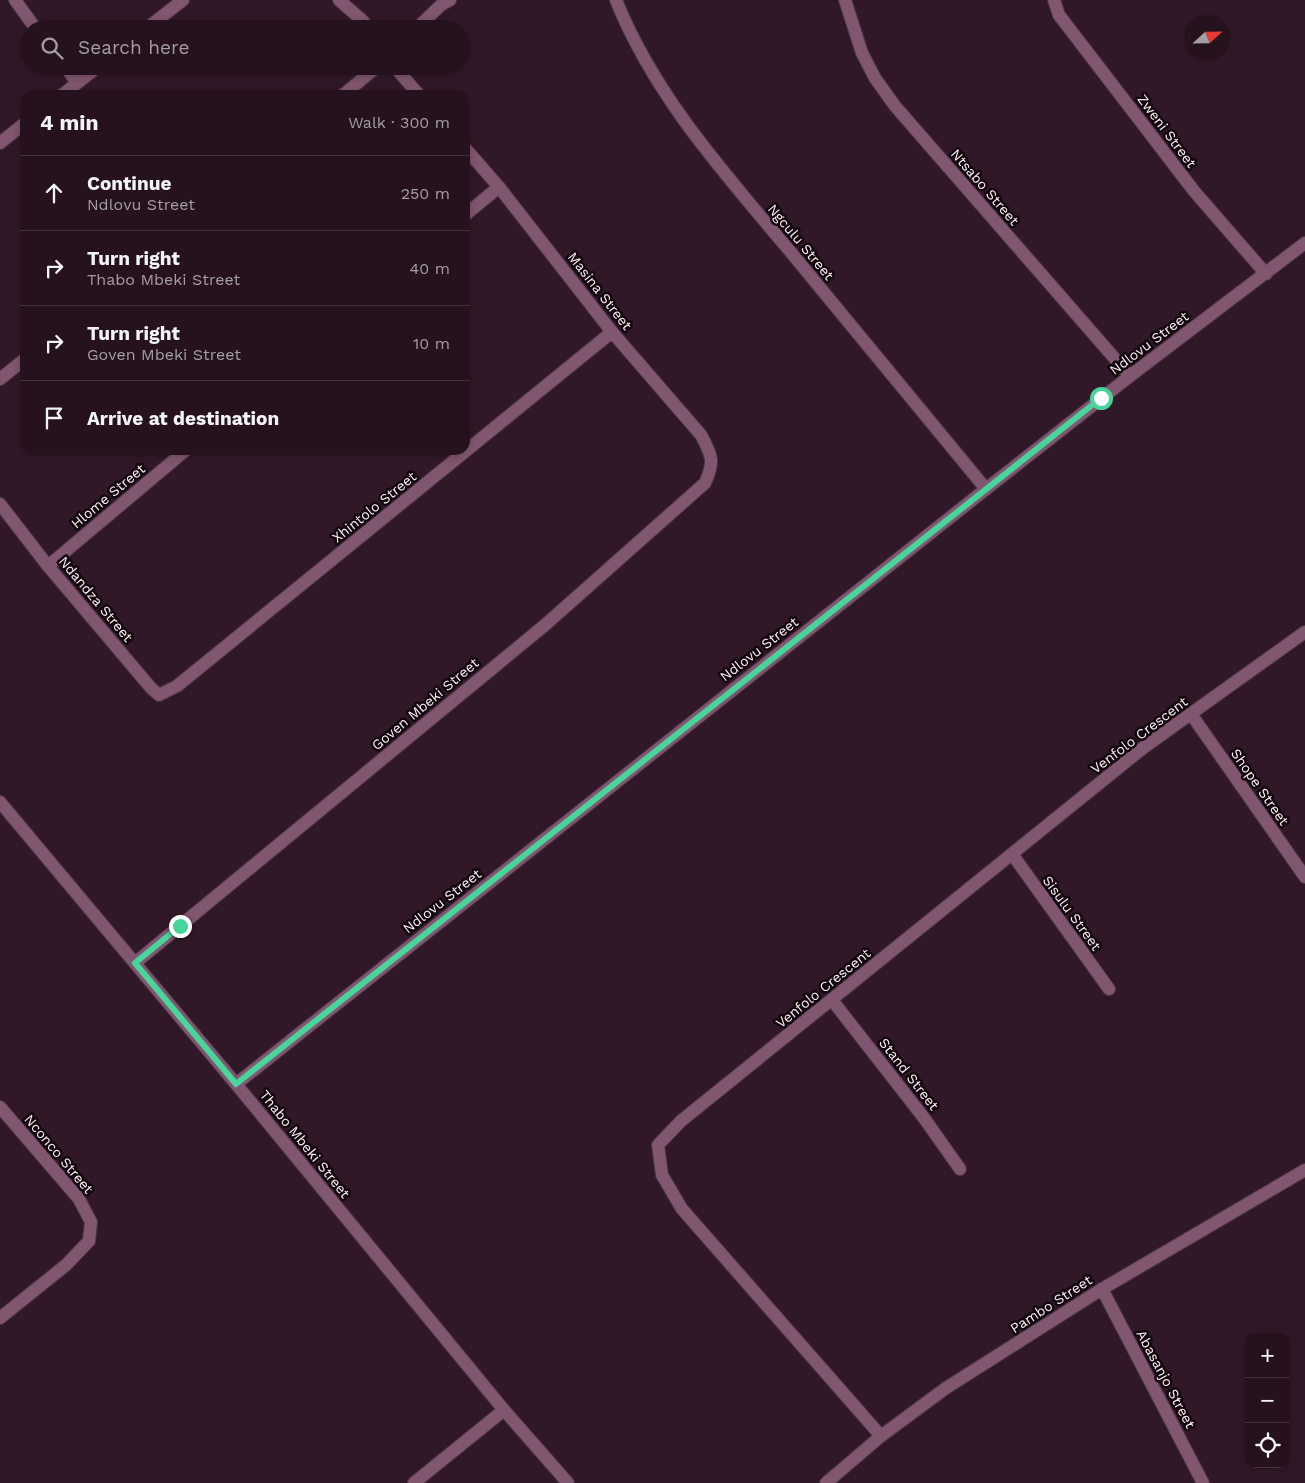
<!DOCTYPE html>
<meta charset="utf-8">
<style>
:root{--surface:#25121e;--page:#31202b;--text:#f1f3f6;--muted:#a39ea4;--line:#42323c}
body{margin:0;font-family:"Work Sans",sans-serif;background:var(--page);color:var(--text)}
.controls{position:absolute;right:15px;bottom:15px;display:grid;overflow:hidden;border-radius:10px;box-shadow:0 2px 8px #0003}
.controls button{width:45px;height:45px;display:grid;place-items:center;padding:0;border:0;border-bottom:1px solid var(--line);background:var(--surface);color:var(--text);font:25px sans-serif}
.compass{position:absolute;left:1185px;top:15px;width:45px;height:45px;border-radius:50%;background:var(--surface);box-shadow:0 2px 8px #0003;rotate:68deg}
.stop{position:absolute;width:15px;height:15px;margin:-11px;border:4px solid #49d49c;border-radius:50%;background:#fff}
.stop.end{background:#49d49c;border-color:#fff;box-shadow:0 1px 5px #0008}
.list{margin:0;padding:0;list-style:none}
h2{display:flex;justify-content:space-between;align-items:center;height:65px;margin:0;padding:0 20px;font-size:21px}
h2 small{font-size:16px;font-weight:400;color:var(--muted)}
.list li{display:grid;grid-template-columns:32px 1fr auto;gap:15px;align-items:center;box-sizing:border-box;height:75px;padding:0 20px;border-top:1px solid var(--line)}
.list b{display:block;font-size:19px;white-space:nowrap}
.list p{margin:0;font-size:16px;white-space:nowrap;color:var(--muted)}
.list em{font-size:16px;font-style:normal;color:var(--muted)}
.icon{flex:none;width:28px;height:28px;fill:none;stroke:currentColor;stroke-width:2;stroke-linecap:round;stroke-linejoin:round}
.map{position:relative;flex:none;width:1305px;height:1483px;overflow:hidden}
.search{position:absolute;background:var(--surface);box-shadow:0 2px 8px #0003;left:20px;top:20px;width:450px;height:55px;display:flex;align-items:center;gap:12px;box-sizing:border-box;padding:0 18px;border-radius:28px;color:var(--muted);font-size:19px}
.panel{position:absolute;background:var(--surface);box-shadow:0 2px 8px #0003;left:20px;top:90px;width:450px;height:365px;border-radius:15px}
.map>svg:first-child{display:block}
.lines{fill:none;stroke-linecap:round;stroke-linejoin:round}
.minor-casing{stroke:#4e3645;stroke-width:14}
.minor{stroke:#815670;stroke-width:12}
.route{stroke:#49d49c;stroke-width:6}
.labels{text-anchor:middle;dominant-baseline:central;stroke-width:5;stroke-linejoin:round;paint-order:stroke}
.street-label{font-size:14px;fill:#feeff7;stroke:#12080e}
</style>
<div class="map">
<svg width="1305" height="1483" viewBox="0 0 1305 1483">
<rect width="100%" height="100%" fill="#311828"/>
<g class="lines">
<g class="minor-casing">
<g id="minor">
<path d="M15 0 36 29"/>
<path d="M339 0 363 21 368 29"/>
<path d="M616 0C654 95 724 173 789 250 855 330 920 409 986 489"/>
<path d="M845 0 862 53 875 78 895 106 1130 376"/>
<path d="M1054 0 1059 15 1194 191 1266 274"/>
<path d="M146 29 183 0"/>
<path d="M416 29 441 5 450 0"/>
<path d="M65 66 77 83"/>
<path d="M394 66 419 95"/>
<path d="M62 95 99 66"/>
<path d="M343 95 378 66"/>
<path d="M0 143 25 123"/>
<path d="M465 215 499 187"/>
<path d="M0 379 25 359"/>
<path d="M0 504 48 566 151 688 159 695 177 686 612 332"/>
<path d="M48 566 186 450"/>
<path d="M1191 714 1305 877"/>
<path d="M0 802 236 1084 504 1410 568 1483"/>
<path d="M1012 854 1109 989"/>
<path d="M135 963 545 625 705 483C715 461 712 456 701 435L612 332 499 187 465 148"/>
<path d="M832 1000 924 1118 960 1169"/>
<path d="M236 1084 986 489 1130 376 1305 243"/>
<path d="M0 1107 79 1199 91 1222 89 1241 66 1265 0 1318"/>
<path d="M1102 1289 1203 1483"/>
<path d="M881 1436 682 1209 662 1175 658 1145 681 1121 1143 748 1305 632"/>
<path d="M414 1483 504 1410"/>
<path d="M826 1483 881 1436 946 1388 1102 1289 1305 1170"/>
</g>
</g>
<use href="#minor" class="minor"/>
</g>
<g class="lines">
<path class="route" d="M180 926 135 963 236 1084 1101 398"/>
</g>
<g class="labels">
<g class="street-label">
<text transform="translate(1167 131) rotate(53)">Zweni Street</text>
<text transform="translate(985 187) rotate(49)">Ntsabo Street</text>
<text transform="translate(801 242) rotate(50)">Ngculu Street</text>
<text transform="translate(600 291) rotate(52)">Masina Street</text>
<text transform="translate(1149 343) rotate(-37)">Ndlovu Street</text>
<text transform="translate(108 496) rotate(-40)">Hlome Street</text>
<text transform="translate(374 507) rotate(-39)">Xhintolo Street</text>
<text transform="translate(96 599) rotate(50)">Ndandza Street</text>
<text transform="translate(759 649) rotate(-38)">Ndlovu Street</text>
<text transform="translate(425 704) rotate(-40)">Goven Mbeki Street</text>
<text transform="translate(1139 735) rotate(-37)">Venfolo Crescent</text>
<text transform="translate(1260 787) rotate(55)">Shope Street</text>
<text transform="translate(442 901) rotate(-38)">Ndlovu Street</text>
<text transform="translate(1072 913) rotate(54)">Sisulu Street</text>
<text transform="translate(823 988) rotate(-39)">Venfolo Crescent</text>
<text transform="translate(909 1074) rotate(52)">Stand Street</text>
<text transform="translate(305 1144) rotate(51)">Thabo Mbeki Street</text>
<text transform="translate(59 1154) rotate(50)">Nconco Street</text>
<text transform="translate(1051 1304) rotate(-33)">Pambo Street</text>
<text transform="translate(1166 1379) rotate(62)">Abasanjo Street</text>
</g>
</g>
</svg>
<div class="controls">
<button>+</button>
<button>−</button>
<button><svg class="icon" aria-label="locate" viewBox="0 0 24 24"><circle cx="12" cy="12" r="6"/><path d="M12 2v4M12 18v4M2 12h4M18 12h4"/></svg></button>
</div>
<svg class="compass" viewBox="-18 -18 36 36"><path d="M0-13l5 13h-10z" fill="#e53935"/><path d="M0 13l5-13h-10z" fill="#a39ea4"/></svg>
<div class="stop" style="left:1101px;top:398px"></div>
<div class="stop end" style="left:180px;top:926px"></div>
<div class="search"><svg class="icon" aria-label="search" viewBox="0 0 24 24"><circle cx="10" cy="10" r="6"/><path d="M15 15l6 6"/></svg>Search here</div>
<section class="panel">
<h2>4 min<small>Walk · 300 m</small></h2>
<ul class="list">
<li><svg class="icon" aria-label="ahead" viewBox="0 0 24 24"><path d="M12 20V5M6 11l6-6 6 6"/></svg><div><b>Continue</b><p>Ndlovu Street</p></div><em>250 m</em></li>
<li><svg class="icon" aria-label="right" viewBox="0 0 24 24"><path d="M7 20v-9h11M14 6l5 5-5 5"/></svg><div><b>Turn right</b><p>Thabo Mbeki Street</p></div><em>40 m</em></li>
<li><svg class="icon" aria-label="right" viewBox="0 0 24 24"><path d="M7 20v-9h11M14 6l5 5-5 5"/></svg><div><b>Turn right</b><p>Goven Mbeki Street</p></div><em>10 m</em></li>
<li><svg class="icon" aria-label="arrive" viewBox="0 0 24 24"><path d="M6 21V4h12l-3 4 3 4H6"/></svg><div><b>Arrive at destination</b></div></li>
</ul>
</section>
</div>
